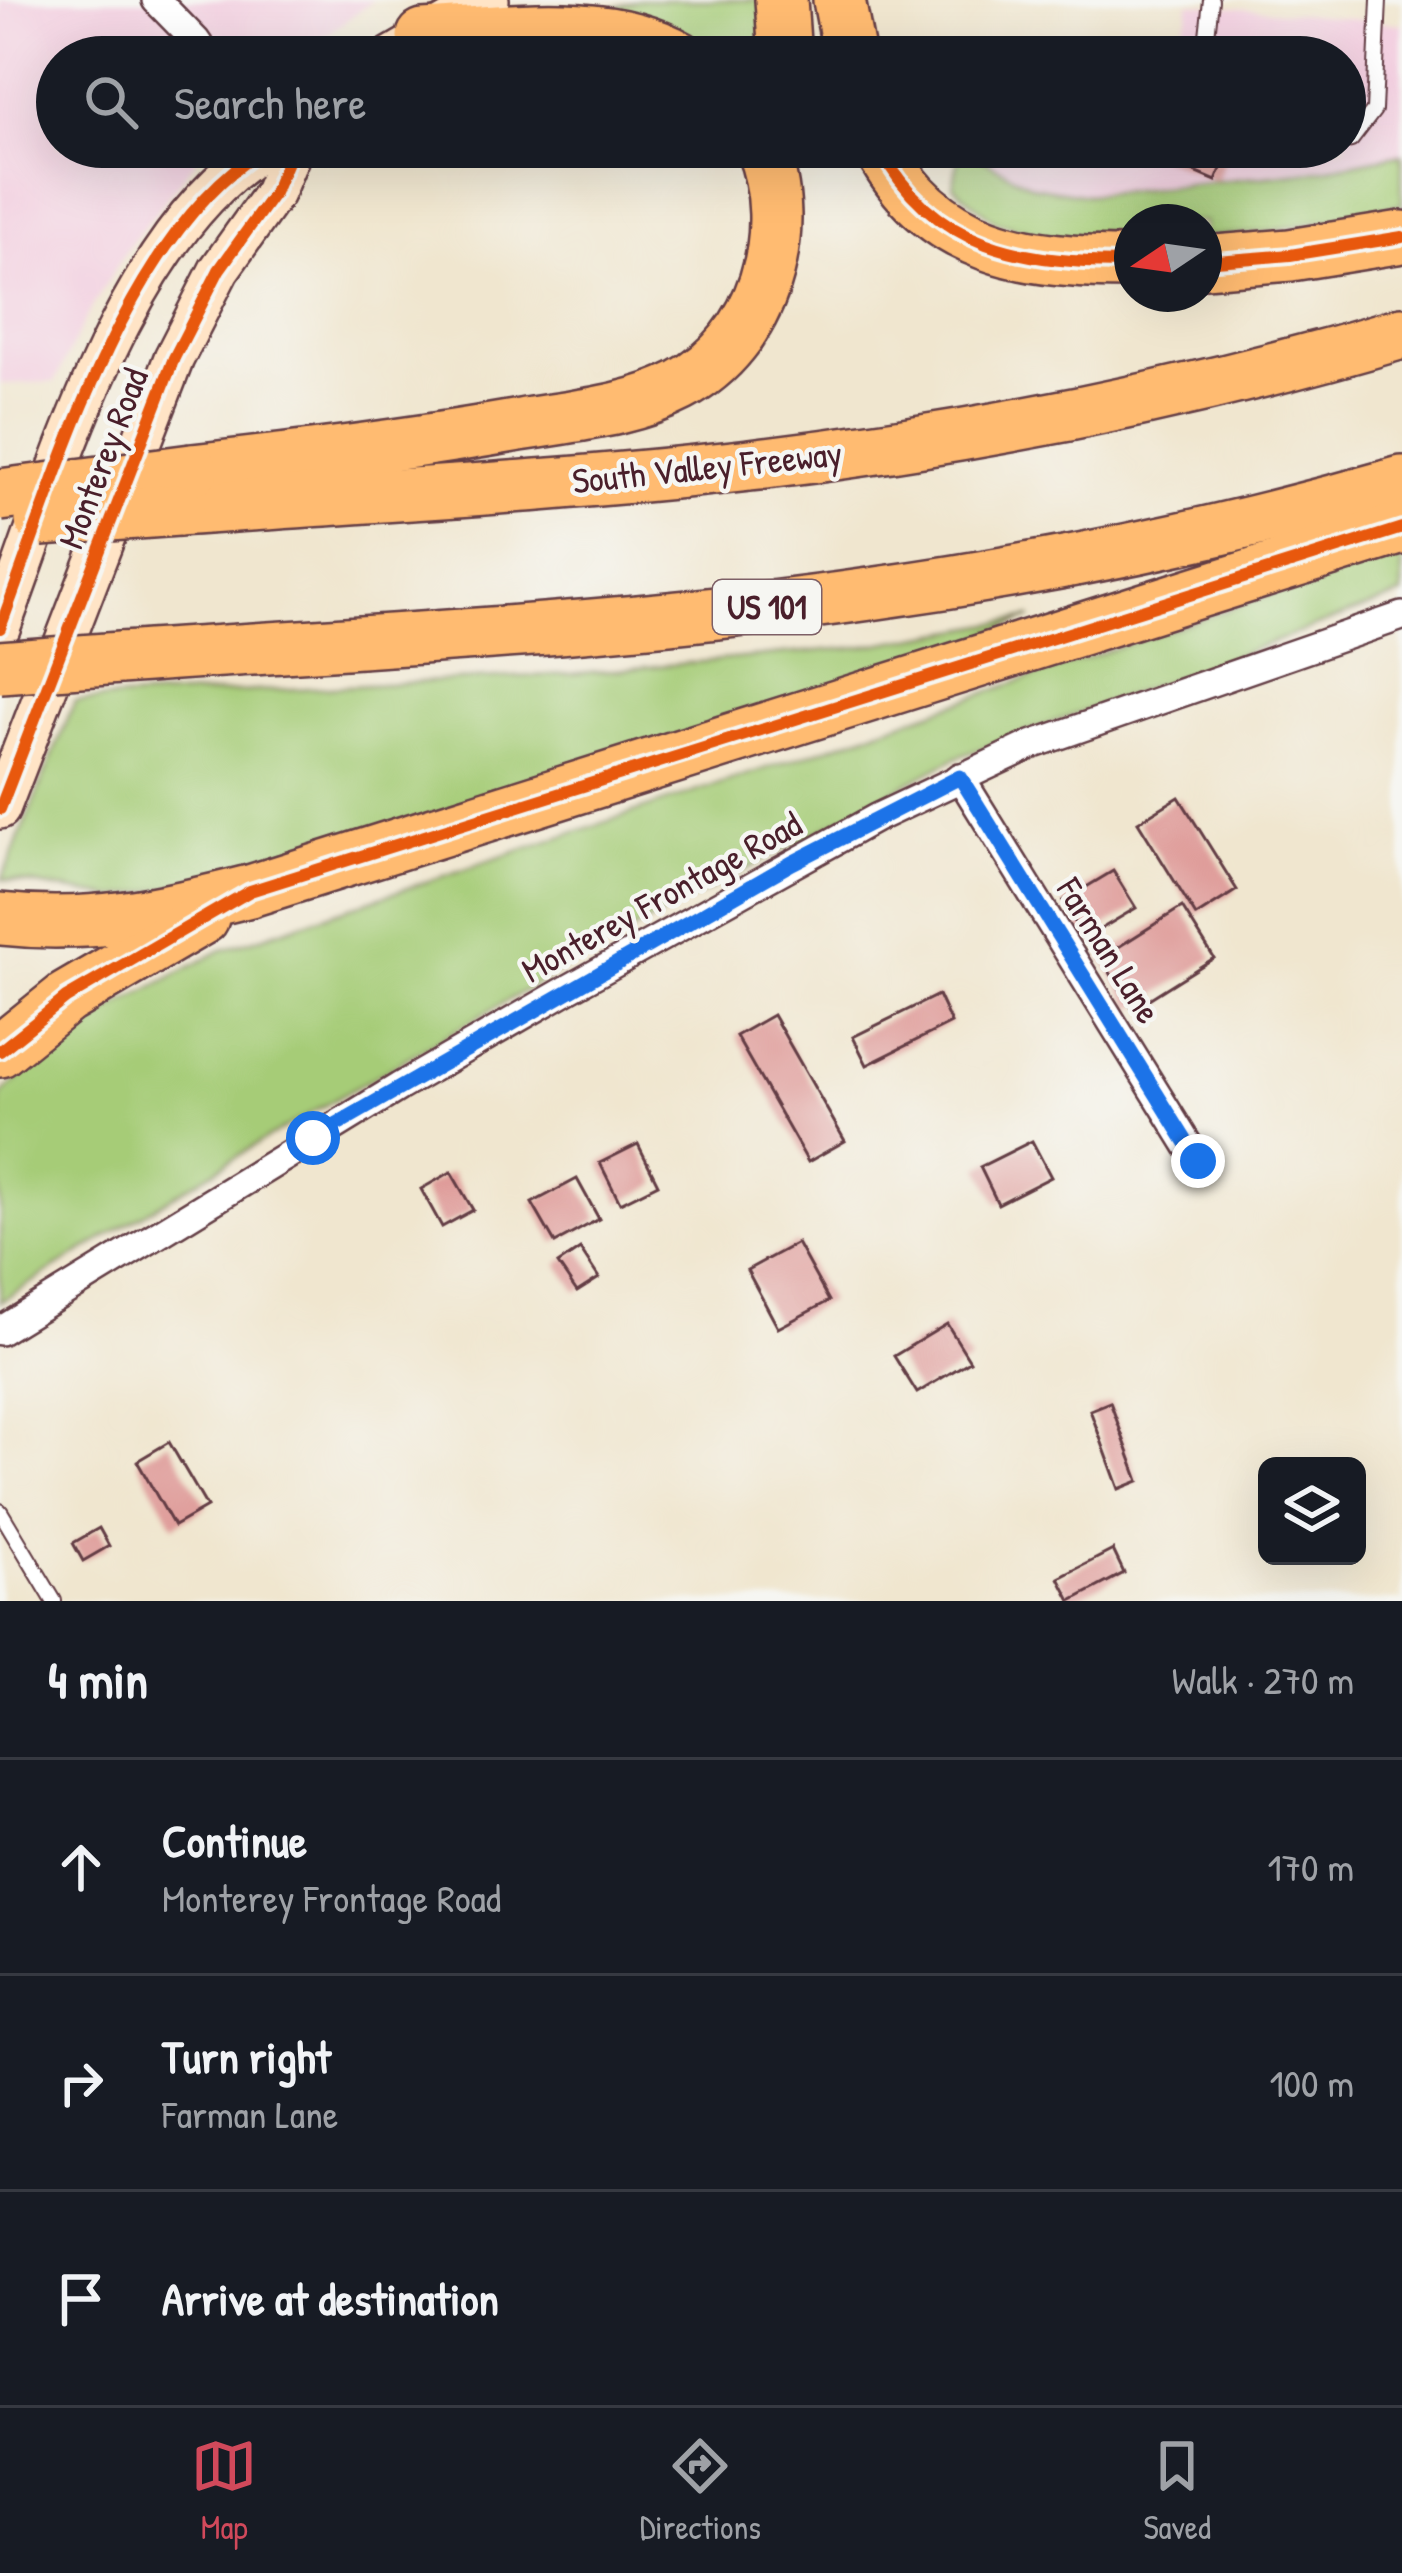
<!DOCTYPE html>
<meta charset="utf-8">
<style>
:root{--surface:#171b24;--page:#20242c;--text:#f1f3f6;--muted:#9ea1a6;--line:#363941;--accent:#d1495b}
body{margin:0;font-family:"Patrick Hand",sans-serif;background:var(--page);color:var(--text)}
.controls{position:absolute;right:36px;bottom:36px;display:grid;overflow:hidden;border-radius:18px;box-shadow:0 12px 48px #0002}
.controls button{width:108px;height:108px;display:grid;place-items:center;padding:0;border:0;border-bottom:3px solid var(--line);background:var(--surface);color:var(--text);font:60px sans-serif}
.compass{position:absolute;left:1114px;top:204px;width:108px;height:108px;border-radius:50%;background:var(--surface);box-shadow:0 12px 48px #0002;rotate:257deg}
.stop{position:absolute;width:36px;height:36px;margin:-27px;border:9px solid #1a73e8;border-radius:50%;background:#fff}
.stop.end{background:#1a73e8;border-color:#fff;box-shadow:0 3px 12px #0008}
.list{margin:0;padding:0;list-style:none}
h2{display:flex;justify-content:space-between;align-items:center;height:156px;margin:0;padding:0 48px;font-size:51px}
h2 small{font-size:39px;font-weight:400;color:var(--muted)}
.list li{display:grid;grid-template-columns:78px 1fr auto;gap:36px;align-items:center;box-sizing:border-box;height:216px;padding:0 48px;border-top:3px solid var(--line)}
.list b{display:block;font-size:45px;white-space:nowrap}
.list p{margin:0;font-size:39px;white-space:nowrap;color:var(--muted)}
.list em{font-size:39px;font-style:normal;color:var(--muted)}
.icon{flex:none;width:66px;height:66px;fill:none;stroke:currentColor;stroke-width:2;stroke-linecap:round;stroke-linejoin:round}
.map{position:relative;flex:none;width:1402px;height:1601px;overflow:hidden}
.search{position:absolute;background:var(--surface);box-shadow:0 12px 48px #0002;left:36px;right:36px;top:36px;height:132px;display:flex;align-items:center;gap:30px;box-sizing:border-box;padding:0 42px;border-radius:66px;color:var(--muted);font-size:45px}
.sheet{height:804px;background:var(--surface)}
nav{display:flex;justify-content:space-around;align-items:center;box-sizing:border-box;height:168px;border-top:3px solid var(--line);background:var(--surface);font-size:33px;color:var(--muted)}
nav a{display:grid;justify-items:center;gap:6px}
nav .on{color:var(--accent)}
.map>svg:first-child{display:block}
.built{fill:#f3cfe0}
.green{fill:#a6cc77;stroke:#787651;stroke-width:3}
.building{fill:#df9c9a}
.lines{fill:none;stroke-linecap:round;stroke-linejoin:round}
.service-casing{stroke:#633d44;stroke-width:18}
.minor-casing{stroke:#633d44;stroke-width:32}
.secondary-casing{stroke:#633d44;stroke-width:44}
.motorway-casing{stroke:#633d44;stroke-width:56}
.service{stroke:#fff;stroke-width:14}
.minor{stroke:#fff;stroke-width:27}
.secondary{stroke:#ffe4c6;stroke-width:39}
.motorway{stroke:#ffbb71;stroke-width:51}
.motorway-bridge-casing{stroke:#633d44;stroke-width:56;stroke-linecap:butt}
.motorway-bridge{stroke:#ffbb71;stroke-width:51}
.cycleway-casing{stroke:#f6f6f2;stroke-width:20}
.cycleway{stroke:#e8590c;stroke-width:12}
.route{stroke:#1a73e8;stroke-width:15}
.labels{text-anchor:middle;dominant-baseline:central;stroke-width:9;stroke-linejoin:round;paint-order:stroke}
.shield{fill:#f6f6f2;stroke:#7e6067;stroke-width:3}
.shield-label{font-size:33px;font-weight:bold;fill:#4a1f2b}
.street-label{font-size:36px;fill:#4a1f2b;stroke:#f6f6f2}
</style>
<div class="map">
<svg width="1402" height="1601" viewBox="0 0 1402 1601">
<rect width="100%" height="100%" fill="#f6f6f2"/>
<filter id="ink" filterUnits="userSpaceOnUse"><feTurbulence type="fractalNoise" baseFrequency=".00833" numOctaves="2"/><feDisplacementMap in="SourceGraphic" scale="24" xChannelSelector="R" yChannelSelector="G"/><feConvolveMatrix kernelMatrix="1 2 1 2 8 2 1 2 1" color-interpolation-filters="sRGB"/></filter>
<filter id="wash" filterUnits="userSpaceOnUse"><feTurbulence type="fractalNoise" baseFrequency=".004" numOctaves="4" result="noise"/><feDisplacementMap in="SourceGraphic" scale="48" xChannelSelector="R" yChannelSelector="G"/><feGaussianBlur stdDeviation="2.7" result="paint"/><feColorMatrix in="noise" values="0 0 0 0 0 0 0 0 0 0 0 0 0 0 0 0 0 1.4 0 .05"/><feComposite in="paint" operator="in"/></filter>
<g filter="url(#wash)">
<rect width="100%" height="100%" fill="#f0e6cf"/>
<g class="built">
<path d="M0 0H373L298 57H57V147H206L127 249 84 321 55 382 0 384Z"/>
<path d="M1189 3 1402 24V154L1312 171 1087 195 1033 186 1008 176 966 147H1345V57H948L974 48 1172 46 1188 17Z"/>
</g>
<g class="green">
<path d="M639 0H764L769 57H709L685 42 605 11Z"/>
<path d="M961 147 1032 186 1087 195 1312 171 1402 154V205L1265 232 1204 237V222H1132V241H1064L996 222 953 186Z"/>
<path d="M1402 549V595L955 758 587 955 259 1143 0 1302V1096L70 1031 222 950 821 750Z"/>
<path d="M1032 617 774 716 274 868 115 898 2 879 75 701 571 674 860 647Z"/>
</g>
<g id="blocks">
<g class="building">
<path d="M1137 147H1230L1216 181Z"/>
<path d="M1179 797 1237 890 1196 916 1138 822Z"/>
<path d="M1113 871 1136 908 1084 939 1063 901Z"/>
<path d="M1182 907 1214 958 1133 1009 1101 958Z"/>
<path d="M938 995 951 1023 867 1065 853 1037Z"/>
<path d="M773 1015 845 1141 808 1162 736 1036Z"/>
<path d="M1032 1141 1051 1177 998 1204 980 1167Z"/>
<path d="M638 1144 658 1184 620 1203 600 1163Z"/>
<path d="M451 1172 473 1210 442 1227 421 1189Z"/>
<path d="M577 1179 599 1219 555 1243 532 1203Z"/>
<path d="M797 1243 829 1301 778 1328 747 1270Z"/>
<path d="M580 1249 599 1278 577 1292 558 1264Z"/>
<path d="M947 1324 970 1361 917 1393 894 1356Z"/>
<path d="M1110 1402 1139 1481 1119 1489 1090 1410Z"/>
<path d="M169 1442 207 1507 174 1526 137 1461Z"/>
<path d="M99 1528 109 1546 83 1561 73 1543Z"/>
<path d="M1113 1550 1124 1573 1071 1601 1059 1578Z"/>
</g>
</g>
</g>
<g filter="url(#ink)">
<use href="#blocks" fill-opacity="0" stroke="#633d44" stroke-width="3"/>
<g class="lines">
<g class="service-casing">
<g id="service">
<path d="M1196 57 1206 45 1211 0"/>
<path d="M1345 141 1351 140 1374 110 1379 0"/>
<path d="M1284 147H1314"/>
<path d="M0 1511 54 1601"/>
</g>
</g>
<g class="minor-casing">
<g id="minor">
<path d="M156 0 196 41 207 57"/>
<path d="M960 777 1198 1161"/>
<path d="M0 1331 399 1087 570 988 876 818 1031 745 1402 616"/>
</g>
</g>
<g class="secondary-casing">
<g id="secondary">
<path d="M391 57 489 0"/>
<path d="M0 628C58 475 122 237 266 147"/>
<path d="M0 809 174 358 219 270 274 193 293 147"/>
</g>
</g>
<g class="motorway-casing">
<g id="motorway">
<path d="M781 0 785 57"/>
<path d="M839 0 850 57"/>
<path d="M423 36C507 32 604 14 680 57"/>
<path d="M879 147C933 251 1027 263 1132 263"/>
<path d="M1204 262 1290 255 1402 237"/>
<path d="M192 470C302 458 411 444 520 425 573 416 632 411 680 386 764 342 796 231 761 147"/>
<path d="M178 510C368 496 560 487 750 465 970 439 1190 396 1402 333"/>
<path d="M120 658C370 640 622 630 870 594 1049 569 1228 532 1402 482"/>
<path d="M0 919C92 929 162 913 250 891L1402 528"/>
<path d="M0 1051 66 998 203 918"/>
</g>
</g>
<use href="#service" class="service"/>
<use href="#minor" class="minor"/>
<use href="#secondary" class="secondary"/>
<use href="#motorway" class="motorway"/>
<g class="motorway-bridge-casing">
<g id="motorway-bridge">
<path d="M0 495 192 470"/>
<path d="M41 520 178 510"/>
<path d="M0 667 120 658"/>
</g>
</g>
<use href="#motorway-bridge" class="motorway-bridge"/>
<g class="cycleway-casing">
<g id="cycleway">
<path d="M879 147C933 251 1027 263 1132 263"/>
<path d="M1204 262 1290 255 1402 237"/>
<path d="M0 628C58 475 122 237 266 147"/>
<path d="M0 809 174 358 219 270 274 193 293 147"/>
<path d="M0 1051 66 998 250 891 1402 528"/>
</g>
</g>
<use href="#cycleway" class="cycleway"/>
</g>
</g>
<g class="lines" filter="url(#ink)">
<path class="route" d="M313 1138 792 863 960 777 1198 1161"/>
</g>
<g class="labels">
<rect class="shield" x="713" y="580" width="108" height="54" rx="9"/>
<g class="shield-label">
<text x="767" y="607">US 101</text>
</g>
<g class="street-label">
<text transform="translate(102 458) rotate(-69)">Monterey Road</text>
<text transform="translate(707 466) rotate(-6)">South Valley Freeway</text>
<text transform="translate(661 896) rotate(-29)">Monterey Frontage Road</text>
<text transform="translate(1110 950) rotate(58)">Farman Lane</text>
</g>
</g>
</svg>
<div class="controls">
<button><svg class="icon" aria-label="layers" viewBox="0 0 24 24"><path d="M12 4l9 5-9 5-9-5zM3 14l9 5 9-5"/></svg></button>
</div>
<svg class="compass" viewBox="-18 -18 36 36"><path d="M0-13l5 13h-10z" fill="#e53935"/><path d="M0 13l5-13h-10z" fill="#9ea1a6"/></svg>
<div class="stop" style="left:313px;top:1138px"></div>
<div class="stop end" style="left:1198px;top:1161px"></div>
<div class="search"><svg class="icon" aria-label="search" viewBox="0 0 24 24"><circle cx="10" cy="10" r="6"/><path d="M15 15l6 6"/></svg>Search here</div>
</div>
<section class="sheet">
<h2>4 min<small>Walk · 270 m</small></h2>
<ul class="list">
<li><svg class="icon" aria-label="ahead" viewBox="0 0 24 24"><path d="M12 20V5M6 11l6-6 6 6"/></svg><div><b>Continue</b><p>Monterey Frontage Road</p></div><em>170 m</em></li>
<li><svg class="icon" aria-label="right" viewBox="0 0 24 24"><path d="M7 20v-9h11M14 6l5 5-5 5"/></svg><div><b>Turn right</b><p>Farman Lane</p></div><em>100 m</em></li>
<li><svg class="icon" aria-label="arrive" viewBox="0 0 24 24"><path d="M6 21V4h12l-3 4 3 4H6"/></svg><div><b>Arrive at destination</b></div></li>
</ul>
</section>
<nav>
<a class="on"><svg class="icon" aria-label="map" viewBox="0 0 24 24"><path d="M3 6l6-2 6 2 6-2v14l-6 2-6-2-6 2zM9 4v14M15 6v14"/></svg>Map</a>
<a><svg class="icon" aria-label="directions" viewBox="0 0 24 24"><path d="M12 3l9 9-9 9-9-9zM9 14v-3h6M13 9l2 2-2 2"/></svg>Directions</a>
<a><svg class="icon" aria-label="saved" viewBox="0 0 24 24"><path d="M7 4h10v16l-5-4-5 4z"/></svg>Saved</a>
</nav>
